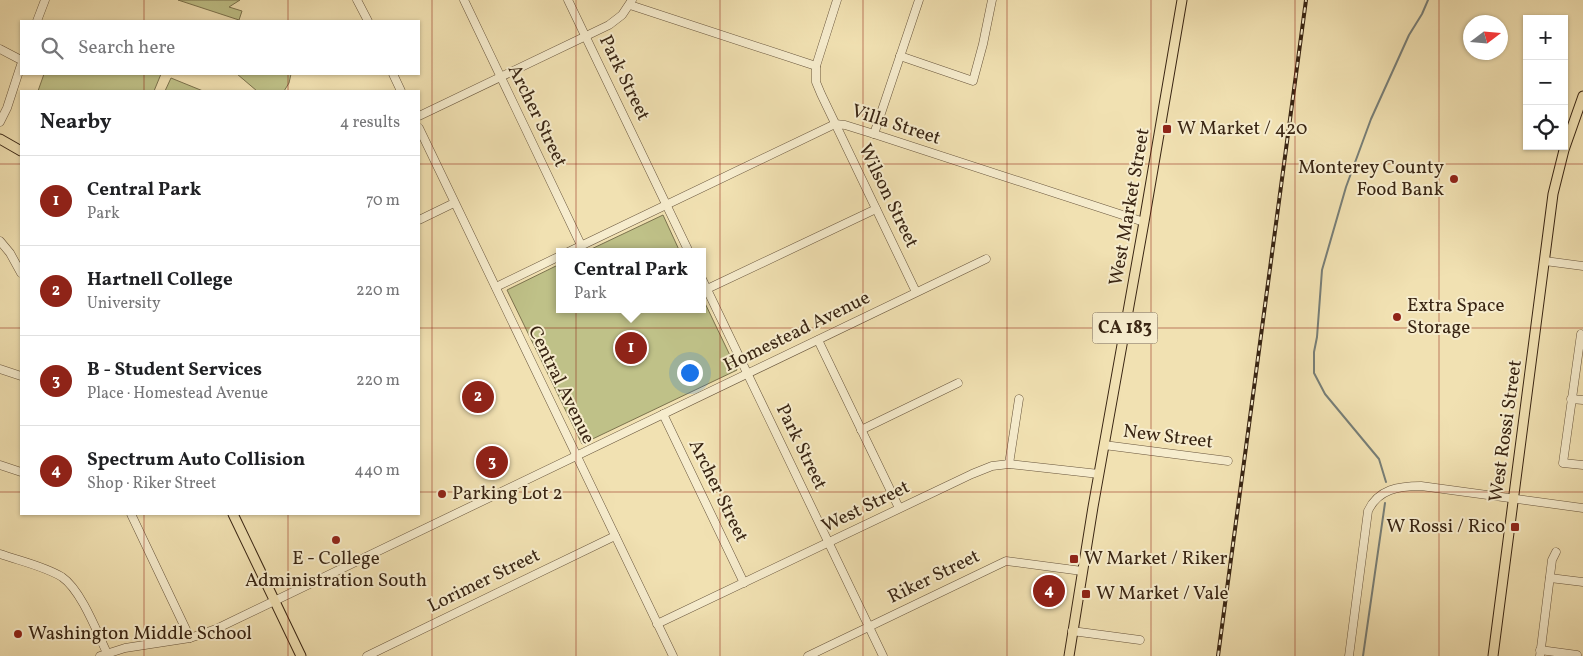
<!DOCTYPE html>
<meta charset="utf-8">
<style>
:root{--surface:#fff;--page:#f2f2f2;--text:#202124;--muted:#757577;--line:#e0e0e0;--accent:#8f2418}
body{margin:0;font-family:Vollkorn,serif;background:var(--page);color:var(--text)}
.controls{position:absolute;right:15px;top:15px;display:grid;overflow:hidden;border-radius:0px;box-shadow:0 1px 4px #0004}
.controls button{width:45px;height:45px;display:grid;place-items:center;padding:0;border:0;border-bottom:1px solid var(--line);background:var(--surface);color:var(--text);font:25px sans-serif}
.compass{position:absolute;left:1463px;top:15px;width:45px;height:45px;border-radius:50%;background:var(--surface);box-shadow:0 1px 4px #0004;rotate:74deg}
.you{position:absolute;left:689px;top:372px;width:18px;height:18px;margin:-12px;border:4px solid #fff;border-radius:50%;background:#1a73e8;box-shadow:0 0 0 8px #1a73e833}
.badge{display:grid;place-items:center;width:32px;height:32px;border-radius:50%;background:var(--accent);color:#fff;font-size:16px;font-weight:700}
.pin{position:absolute;translate:-50% -50%;border:2px solid #fff;box-shadow:0 1px 5px #0006}
.popup{position:absolute;left:556px;top:248px;width:150px;height:65px;box-sizing:border-box;display:grid;place-content:center;border-radius:0px;background:var(--surface);filter:drop-shadow(0 1px 4px #0005);font-size:16px;white-space:nowrap;color:var(--muted)}
.popup b{font-size:19px;color:var(--text)}
.popup::after{content:'';position:absolute;left:50%;top:100%;margin-left:-10px;border:10px solid transparent;border-top-color:var(--surface)}
.list{margin:0;padding:0;list-style:none}
h2{display:flex;justify-content:space-between;align-items:center;height:65px;margin:0;padding:0 20px;font-size:21px}
h2 small{font-size:16px;font-weight:400;color:var(--muted)}
.list li{display:grid;grid-template-columns:32px 1fr auto;gap:15px;align-items:center;box-sizing:border-box;height:90px;padding:0 20px;border-top:1px solid var(--line)}
.list b{display:block;font-size:19px;white-space:nowrap}
.list p{margin:0;font-size:16px;white-space:nowrap;color:var(--muted)}
.list em{font-size:16px;font-style:normal;color:var(--muted)}
.icon{flex:none;width:28px;height:28px;fill:none;stroke:currentColor;stroke-width:2;stroke-linecap:round;stroke-linejoin:round}
.map{position:relative;flex:none;width:1583px;height:656px;overflow:hidden}
.search{position:absolute;background:var(--surface);box-shadow:0 1px 4px #0004;left:20px;top:20px;width:400px;height:55px;display:flex;align-items:center;gap:12px;box-sizing:border-box;padding:0 18px;border-radius:0px;color:var(--muted);font-size:19px}
.panel{position:absolute;background:var(--surface);box-shadow:0 1px 4px #0004;left:20px;top:90px;width:400px;height:425px;border-radius:0px}
.map>svg:first-child{display:block}
.green{fill:#bfc188;stroke:#7c734e}
.lines{fill:none;stroke-linecap:round;stroke-linejoin:round}
.stream{stroke:#777e77;stroke-width:2}
.minor-casing{stroke:#67543b;stroke-width:9}
.major-casing{stroke:#392513;stroke-width:11}
.minor{stroke:#f6eccd;stroke-width:8}
.major{stroke:#f1e1b2;stroke-width:9}
.rail-casing{stroke:#392513;stroke-width:4}
.rail{stroke:#f6eccd;stroke-width:2;stroke-dasharray:5.5;stroke-linecap:butt}
.grid{fill:none;stroke:#8f2418;stroke-width:1;stroke-opacity:0.55}
.poi-dot{fill:#8f2418;stroke:#f6eccd;stroke-width:2}
.labels{text-anchor:middle;dominant-baseline:central;stroke-width:4;stroke-linejoin:round;paint-order:stroke}
.shield{fill:#f6eccd;stroke:#72614b;stroke-width:1}
.shield-label{font-size:18px;font-weight:bold;fill:#392513}
.street-label{font-size:19px;fill:#392513;stroke:#f6eccd}
.poi-label{font-size:19px;fill:#392513;stroke:#f6eccd;text-anchor:start}
</style>
<div class="map">
<svg width="1583" height="656" viewBox="0 0 1583 656">
<rect width="100%" height="100%" fill="#f1e1b2"/>
<filter id="stains"><feTurbulence type="fractalNoise" baseFrequency=".004" numOctaves="4"/><feColorMatrix values="0 0 0 0 .2 0 0 0 0 .09 0 0 0 0 .02 0 0 0 .5 -.17"/></filter>
<radialGradient id="worn" r=".72"><stop offset=".6" stop-color="#630" stop-opacity="0"/><stop offset="1" stop-color="#630" stop-opacity=".3"/></radialGradient>
<g class="green">
<path d="M178 0H240L229 7 242 11 239 20Z"/>
<path d="M44 74H161L154 91H38Z"/>
<path d="M237 74H291L289 83 284 91H257Z"/>
<path d="M171 78 203 91H165Z"/>
<path d="M663 215 680 252H585Z"/>
<path d="M560 264V309H702V297L737 370 582 444 507 290Z"/>
</g>
<g class="lines">
<g class="stream">
<path d="M1386 482 1379 459 1325 394 1314 373V352L1317 337 1322 270 1346 187 1371 119 1409 35 1422 14 1428 0"/>
<path d="M1363 656 1385 503"/>
</g>
<g class="minor-casing">
<g id="minor">
<path d="M357 0 368 21"/>
<path d="M464 0 581 245"/>
<path d="M568 0 689 252"/>
<path d="M837 0 816 66V82L821 94 916 292"/>
<path d="M630 5 816 66"/>
<path d="M37 21 45 0"/>
<path d="M0 49 21 60"/>
<path d="M900 56 973 81 983 44 992 0"/>
<path d="M393 74 401 91"/>
<path d="M419 116 609 25 622 15 632 0"/>
<path d="M0 122 7 108 21 65"/>
<path d="M419 128 673 656"/>
<path d="M874 134 919 0"/>
<path d="M419 220 454 203"/>
<path d="M0 241 10 253 21 273"/>
<path d="M568 252 835 124 845 125 874 134 1144 222"/>
<path d="M1545 261 1583 266"/>
<path d="M702 279 883 656"/>
<path d="M496 287 560 256"/>
<path d="M707 289 876 209"/>
<path d="M1583 335 1581 334 1563 463 1583 465"/>
<path d="M818 340 899 508"/>
<path d="M0 369 21 376"/>
<path d="M1571 399 1583 400"/>
<path d="M663 414 744 583"/>
<path d="M861 430 958 383"/>
<path d="M1104 445 1228 461"/>
<path d="M1009 464 1019 399"/>
<path d="M0 465 21 472"/>
<path d="M131 514 190 638"/>
<path d="M0 554C20 561 44 566 62 577 81 590 97 632 107 653"/>
<path d="M1550 578 1583 582"/>
<path d="M657 624 972 474 992 466 1009 464 1099 474"/>
<path d="M1072 631 1140 640"/>
<path d="M1540 650 1577 655"/>
<path d="M100 656 125 648 190 638 216 629 986 259"/>
<path d="M367 656 615 536"/>
<path d="M808 656 1006 561 1082 571"/>
<path d="M1349 656 1368 511C1378 489 1399 486 1421 486L1583 508"/>
<path d="M1540 656 1552 560 1556 552"/>
</g>
</g>
<g class="major-casing">
<g id="major">
<path d="M0 139 21 151"/>
<path d="M233 514 301 656"/>
<path d="M1069 656 1093 507 1144 222 1182 0"/>
<path d="M1493 656 1553 194 1564 150 1583 96"/>
</g>
</g>
<use href="#minor" class="minor"/>
<use href="#major" class="major"/>
<g class="rail-casing">
<path id="rail" d="M1218 656 1306 0"/>
</g>
<use href="#rail" class="rail"/>
</g>
<path class="grid" d="M144 0V21M288 0V21M432 0V656M576 0V656M720 0V656M863 0V656M1007 0V656M1151 0V656M1295 0V656M1439 0V656M144 74V91M288 74V91M0 164H21M419 164H1583M0 328H21M419 328H1583M0 492H21M419 492H1583M144 514V656M288 514V656"/>
<g class="poi-dot">
<rect x="1162" y="124" width="10" height="10" rx="2.5"/>
<circle cx="1454" cy="179" r="5"/>
<circle cx="1397" cy="317" r="5"/>
<circle cx="442" cy="494" r="5"/>
<rect x="1510" y="522" width="10" height="10" rx="2.5"/>
<circle cx="336" cy="540" r="5"/>
<rect x="1069" y="554" width="10" height="10" rx="2.5"/>
<rect x="1081" y="589" width="10" height="10" rx="2.5"/>
<circle cx="18" cy="634" r="5"/>
</g>
<g class="labels">
<rect class="shield" x="1092.5" y="312.5" width="65" height="31" rx="4"/>
<g class="shield-label">
<text x="1125" y="328">CA 183</text>
</g>
<g class="street-label">
<text transform="translate(624 78) rotate(64)">Park Street</text>
<text transform="translate(537 116) rotate(64)">Archer Street</text>
<text transform="translate(896 125) rotate(18)">Villa Street</text>
<text transform="translate(888 196) rotate(64)">Wilson Street</text>
<text transform="translate(1130 207) rotate(-80)">West Market Street</text>
<text transform="translate(797 332) rotate(-26)">Homestead Avenue</text>
<text transform="translate(561 385) rotate(64)">Central Avenue</text>
<text transform="translate(1506 431) rotate(-82)">West Rossi Street</text>
<text transform="translate(1168 437) rotate(7)">New Street</text>
<text transform="translate(801 447) rotate(64)">Park Street</text>
<text transform="translate(718 491) rotate(64)">Archer Street</text>
<text transform="translate(866 507) rotate(-26)">West Street</text>
<text transform="translate(934 577) rotate(-26)">Riker Street</text>
<text transform="translate(484 581) rotate(-26)">Lorimer Street</text>
</g>
<g class="poi-label">
<text x="1177" y="129">W Market / 420</text>
<text x="1444" y="168" text-anchor="end">Monterey County<tspan x="1444" dy="22">Food Bank</tspan></text>
<text x="1407" y="306">Extra Space<tspan x="1407" dy="22">Storage</tspan></text>
<text x="452" y="494">Parking Lot 2</text>
<text x="1505" y="527" text-anchor="end">W Rossi / Rico</text>
<text x="336" y="559" text-anchor="middle">E - College<tspan x="336" dy="22">Administration South</tspan></text>
<text x="1084" y="559">W Market / Riker</text>
<text x="1096" y="594">W Market / Vale</text>
<text x="28" y="634">Washington Middle School</text>
</g>
</g>
<rect width="100%" height="100%" filter="url(#stains)"/>
<rect width="100%" height="100%" fill="url(#worn)"/>
</svg>
<div class="controls">
<button>+</button>
<button>−</button>
<button><svg class="icon" aria-label="locate" viewBox="0 0 24 24"><circle cx="12" cy="12" r="6"/><path d="M12 2v4M12 18v4M2 12h4M18 12h4"/></svg></button>
</div>
<svg class="compass" viewBox="-18 -18 36 36"><path d="M0-13l5 13h-10z" fill="#e53935"/><path d="M0 13l5-13h-10z" fill="#757577"/></svg>
<div class="you"></div>
<div class="pin badge" style="left:631px;top:348px">1</div>
<div class="popup"><b>Central Park</b>Park</div>
<div class="pin badge" style="left:478px;top:397px">2</div>
<div class="pin badge" style="left:492px;top:462px">3</div>
<div class="pin badge" style="left:1049px;top:591px">4</div>
<div class="search"><svg class="icon" aria-label="search" viewBox="0 0 24 24"><circle cx="10" cy="10" r="6"/><path d="M15 15l6 6"/></svg>Search here</div>
<section class="panel">
<h2>Nearby<small>4 results</small></h2>
<ul class="list">
<li><span class="badge">1</span><div><b>Central Park</b><p>Park</p></div><em>70 m</em></li>
<li><span class="badge">2</span><div><b>Hartnell College</b><p>University</p></div><em>220 m</em></li>
<li><span class="badge">3</span><div><b>B - Student Services</b><p>Place · Homestead Avenue</p></div><em>220 m</em></li>
<li><span class="badge">4</span><div><b>Spectrum Auto Collision</b><p>Shop · Riker Street</p></div><em>440 m</em></li>
</ul>
</section>
</div>
